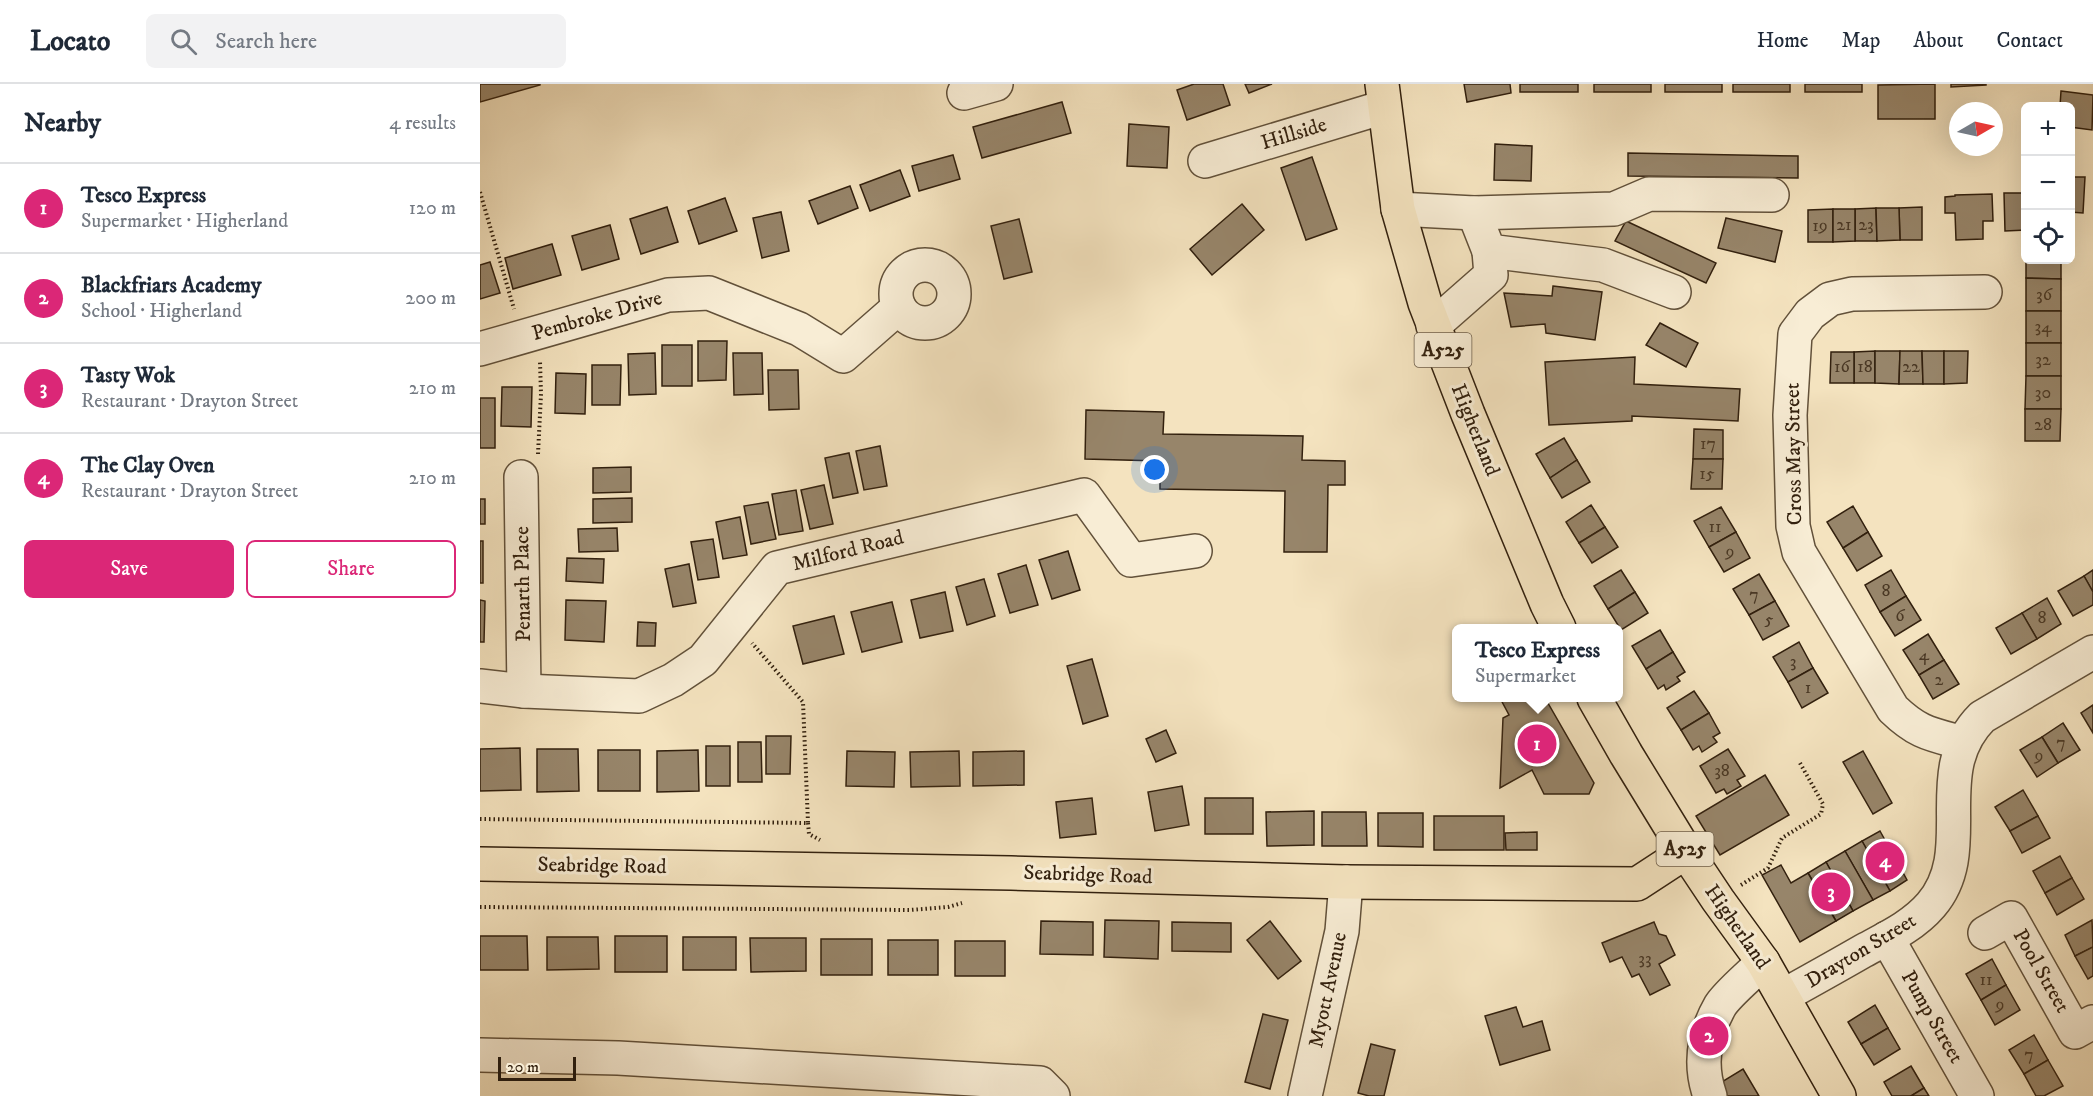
<!DOCTYPE html>
<meta charset="utf-8">
<style>
:root{--surface:#fff;--page:#f2f2f3;--text:#1f2937;--muted:#747a83;--line:#e0e1e3;--accent:#db2777}
body{margin:0;font-family:"IM FELL DW Pica",serif;background:var(--page);color:var(--text)}
.controls{position:absolute;right:18px;top:18px;display:grid;overflow:hidden;border-radius:9px;box-shadow:0 6px 24px #0002}
.controls button{width:54px;height:54px;display:grid;place-items:center;padding:0;border:0;border-bottom:2px solid var(--line);background:var(--surface);color:var(--text);font:30px sans-serif}
.compass{position:absolute;left:1469px;top:18px;width:54px;height:54px;border-radius:50%;background:var(--surface);box-shadow:0 6px 24px #0002;rotate:81deg}
.scale{position:absolute;left:18px;bottom:15px;width:78px;box-sizing:border-box;padding-left:6px;border:3px solid #32200e;border-top:0;font-size:16px;line-height:21px;white-space:nowrap;color:#32200e;-webkit-text-stroke:4px #f8edd5;paint-order:stroke}
.you{position:absolute;left:675px;top:386px;width:21px;height:21px;margin:-15px;border:4px solid #fff;border-radius:50%;background:#1a73e8;box-shadow:0 0 0 9px #1a73e833}
.badge{display:grid;place-items:center;width:39px;height:39px;border-radius:50%;background:var(--accent);color:#fff;font-size:20px;font-weight:700}
.pin{position:absolute;translate:-50% -50%;border:3px solid #fff;box-shadow:0 2px 6px #0006}
.popup{position:absolute;left:972px;top:540px;width:171px;height:78px;box-sizing:border-box;display:grid;place-content:center;border-radius:9px;background:var(--surface);filter:drop-shadow(0 2px 4px #0005);font-size:20px;white-space:nowrap;color:var(--muted)}
.popup b{font-size:22px;color:var(--text)}
.popup::after{content:'';position:absolute;left:50%;top:100%;margin-left:-12px;border:12px solid transparent;border-top-color:var(--surface)}
.list{margin:0;padding:0;list-style:none}
h2{display:flex;justify-content:space-between;align-items:center;height:78px;margin:0;padding:0 24px;font-size:26px}
h2 small{font-size:20px;font-weight:400;color:var(--muted)}
.list li{display:grid;grid-template-columns:39px 1fr auto;gap:18px;align-items:center;box-sizing:border-box;height:90px;padding:0 24px;border-top:2px solid var(--line)}
.list b{display:block;font-size:22px;white-space:nowrap}
.list p{margin:0;font-size:20px;white-space:nowrap;color:var(--muted)}
.list em{font-size:20px;font-style:normal;color:var(--muted)}
.actions{display:flex;gap:12px;padding:18px 24px}
.actions a{flex:1;padding:14px 0;border:2px solid var(--accent);border-radius:9px;text-align:center;font-size:21px;color:var(--accent)}
.actions .main{background:var(--accent);color:#fff}
.icon{flex:none;width:33px;height:33px;fill:none;stroke:currentColor;stroke-width:2;stroke-linecap:round;stroke-linejoin:round}
.map{position:relative;flex:none;width:1613px;height:1012px;overflow:hidden}
header{display:flex;align-items:center;gap:36px;box-sizing:border-box;height:84px;padding:0 30px;background:var(--surface);border-bottom:2px solid var(--line)}
header strong{font-size:28px}
nav{display:flex;gap:33px;margin-inline-start:auto;font-size:21px}
.search{width:420px;height:54px;background:var(--page);display:flex;align-items:center;gap:15px;box-sizing:border-box;padding:0 21px;border-radius:9px;color:var(--muted);font-size:22px}
main{display:flex}
aside{flex:1;background:var(--surface)}
.map>svg:first-child{display:block}
.building{fill:#97856a;stroke:#32200e;stroke-width:1.5}
.lines{fill:none;stroke-linecap:round;stroke-linejoin:round}
.minor-casing{stroke:#62513a;stroke-width:36}
.major-casing{stroke:#32200e;stroke-width:36}
.path{stroke:#32200e;stroke-width:4;stroke-dasharray:1.5 3;stroke-linecap:butt}
.minor{stroke:#f8edd5;stroke-width:33}
.major{stroke:#f4e3bf;stroke-width:33}
.labels{text-anchor:middle;dominant-baseline:central;stroke-width:6;stroke-linejoin:round;paint-order:stroke}
.number-label{font-size:18px;fill:#4b3925}
.shield{fill:#f8edd5;stroke:#6d5e4a;stroke-width:1.5}
.shield-label{font-size:20px;font-weight:bold;fill:#32200e}
.street-label{font-size:21px;fill:#32200e;stroke:#f8edd5}
</style>
<header>
<strong>Locato</strong>
<div class="search"><svg class="icon" aria-label="search" viewBox="0 0 24 24"><circle cx="10" cy="10" r="6"/><path d="M15 15l6 6"/></svg>Search here</div>
<nav><a>Home</a><a>Map</a><a>About</a><a>Contact</a></nav>
</header>
<main>
<aside>
<h2>Nearby<small>4 results</small></h2>
<ul class="list">
<li><span class="badge">1</span><div><b>Tesco Express</b><p>Supermarket · Higherland</p></div><em>120 m</em></li>
<li><span class="badge">2</span><div><b>Blackfriars Academy</b><p>School · Higherland</p></div><em>200 m</em></li>
<li><span class="badge">3</span><div><b>Tasty Wok</b><p>Restaurant · Drayton Street</p></div><em>210 m</em></li>
<li><span class="badge">4</span><div><b>The Clay Oven</b><p>Restaurant · Drayton Street</p></div><em>210 m</em></li>
</ul>
<div class="actions"><a class="main">Save</a><a>Share</a></div>
</aside>
<div class="map">
<svg width="1613" height="1012" viewBox="0 0 1613 1012">
<rect width="100%" height="100%" fill="#f4e3bf"/>
<filter id="stains"><feTurbulence type="fractalNoise" baseFrequency=".00333" numOctaves="4"/><feColorMatrix values="0 0 0 0 .2 0 0 0 0 .09 0 0 0 0 .02 0 0 0 .5 -.17"/></filter>
<radialGradient id="worn" r=".72"><stop offset=".6" stop-color="#630" stop-opacity="0"/><stop offset="1" stop-color="#630" stop-opacity=".3"/></radialGradient>
<g class="building">
<path d="M0 0H60V1L0 18Z"/>
<path d="M714 0H743L750 21 707 36 697 6Z"/>
<path d="M765 0H792L769 9Z"/>
<path d="M984 0H1030L1031 9 987 18Z"/>
<rect x="1040" y="0" width="58" height="8"/>
<rect x="1114" y="0" width="57" height="8"/>
<rect x="1185" y="0" width="57" height="8"/>
<rect x="1253" y="0" width="57" height="8"/>
<rect x="1325" y="0" width="57" height="8"/>
<path d="M1455 0V35H1398V1Z"/>
<path d="M1471 0H1506V1L1471 3Z"/>
<path d="M1581 7 1613 11 1612 46 1590 43V22H1580Z"/>
<path d="M582 18 591 49 502 74 493 43Z"/>
<path d="M649 40 689 43 687 84 647 82Z"/>
<path d="M1015 60 1052 62 1051 97 1014 96Z"/>
<path d="M1148 69 1318 72V94L1148 92Z"/>
<path d="M473 71 480 95 439 107 432 82Z"/>
<path d="M832 73 857 145 826 156 801 84Z"/>
<path d="M420 86 430 112 390 127 380 101Z"/>
<path d="M1590 93H1605L1603 129 1590 128Z"/>
<path d="M370 102 378 124 338 140 329 117Z"/>
<path d="M1524 109H1546V146L1525 147Z"/>
<path d="M1512 110 1513 137H1503V155L1476 156 1475 129H1465V113L1475 112V111Z"/>
<path d="M245 114 257 147 219 160 208 127Z"/>
<path d="M762 120 784 146 732 191 710 165Z"/>
<path d="M187 123 198 158 161 170 150 135Z"/>
<path d="M1442 123V156H1420L1419 124Z"/>
<path d="M1396 124 1397 157H1375V125Z"/>
<path d="M1396 124H1419L1420 156 1397 157Z"/>
<path d="M1353 125V158H1328V126Z"/>
<path d="M1353 125H1375V157L1353 158Z"/>
<path d="M301 128 309 167 282 174 273 134Z"/>
<path d="M1246 134 1302 147 1295 178 1238 164Z"/>
<path d="M539 135 552 188 524 195 511 142Z"/>
<path d="M1146 137 1236 179 1226 199 1135 157Z"/>
<path d="M130 141 139 175 102 186 92 152Z"/>
<path d="M72 160 81 191 33 205 25 174Z"/>
<path d="M1546 176H1581V195L1546 194Z"/>
<path d="M10 178 20 209 0 215V181Z"/>
<path d="M1546 194 1581 195V227H1546Z"/>
<path d="M1073 202 1122 208 1115 256 1066 249 1065 240 1031 243 1024 209 1072 212Z"/>
<rect x="1546" y="227" width="35" height="32"/>
<path d="M1180 239 1218 259 1206 283 1166 261Z"/>
<path d="M218 257H247L246 296 218 297Z"/>
<rect x="1546" y="259" width="35" height="33"/>
<rect x="182" y="261" width="30" height="41"/>
<path d="M1395 267V299H1374V268Z"/>
<path d="M1395 267H1420L1419 300 1395 299Z"/>
<path d="M1420 267H1442L1443 300H1419Z"/>
<path d="M1442 267H1464V300H1443Z"/>
<path d="M1464 267H1488L1487 299 1464 300Z"/>
<path d="M1351 268H1374V299H1350Z"/>
<path d="M175 269 176 310 149 311 148 270Z"/>
<path d="M253 269H282L283 310 254 311Z"/>
<path d="M1155 273 1154 300 1260 305 1258 337 1152 332V337L1069 341 1065 278Z"/>
<path d="M112 281H141L140 321H112Z"/>
<path d="M288 286H318L319 325 289 326Z"/>
<path d="M76 289 106 290 105 330 75 329Z"/>
<path d="M1546 292H1581V325H1545Z"/>
<path d="M22 303H52L51 343 21 342Z"/>
<rect x="0" y="314" width="15" height="50"/>
<path d="M1545 325H1581L1580 357H1545Z"/>
<path d="M606 326 684 328 683 350 823 352 822 376 865 377V401H848L847 468H804L805 407 680 405V377L605 375Z"/>
<path d="M1214 345 1243 346V375H1213Z"/>
<path d="M1084 354 1097 376 1070 394 1056 370Z"/>
<path d="M400 362 407 402 384 406 376 367Z"/>
<path d="M369 369 378 409 353 414 345 374Z"/>
<path d="M1213 375H1243L1242 405H1211Z"/>
<path d="M1097 376 1110 398 1082 414 1070 394Z"/>
<path d="M151 383V408L113 409V384Z"/>
<path d="M344 401 353 440 330 445 321 406Z"/>
<path d="M316 406 323 447 299 451 292 410Z"/>
<path d="M152 414V438L113 439V415Z"/>
<rect x="0" y="415" width="5" height="25"/>
<path d="M288 418 296 455 271 460 264 422Z"/>
<path d="M1111 421 1125 443 1099 459 1086 438Z"/>
<path d="M1373 422 1388 448 1363 464 1347 438Z"/>
<path d="M1241 423 1256 448 1229 463 1214 437Z"/>
<path d="M260 433 267 471 243 475 236 438Z"/>
<path d="M1125 443 1138 463 1112 479 1099 459Z"/>
<path d="M137 444 138 467 99 468 98 445Z"/>
<path d="M1256 448 1270 474 1244 488 1229 463Z"/>
<path d="M1388 448 1402 472 1377 487 1363 464Z"/>
<path d="M233 455 239 493 218 496 211 458Z"/>
<rect x="0" y="457" width="3" height="42"/>
<path d="M588 467 600 506 572 515 559 476Z"/>
<path d="M87 474 124 475 123 499 86 497Z"/>
<path d="M209 480 216 519 193 523 185 485Z"/>
<path d="M546 481 558 521 530 529 518 490Z"/>
<path d="M1141 486 1155 508 1128 525 1114 502Z"/>
<path d="M1411 486 1426 512 1400 528 1385 501Z"/>
<path d="M1613 486V508L1604 492Z"/>
<path d="M1279 490 1295 517 1269 531 1253 505Z"/>
<path d="M1604 492 1613 508V521L1593 532 1578 507Z"/>
<path d="M504 495 515 532 487 541 476 503Z"/>
<path d="M465 508 473 547 440 554 431 516Z"/>
<path d="M1155 508 1168 529 1141 546 1128 525Z"/>
<path d="M1426 512 1441 536 1415 552 1400 528Z"/>
<path d="M1567 514 1581 540 1557 555 1542 529Z"/>
<path d="M0 516 5 517 4 558H0Z"/>
<path d="M86 516 126 517 124 558 85 556Z"/>
<path d="M1295 517 1309 542 1283 556 1269 531Z"/>
<path d="M412 518 422 558 382 568 371 528Z"/>
<path d="M1542 529 1557 555 1531 570 1516 544Z"/>
<path d="M354 532 364 570 323 580 313 542Z"/>
<path d="M158 538 176 539 175 562H157Z"/>
<path d="M1180 546 1193 568 1166 585 1152 562Z"/>
<path d="M1448 550 1464 576 1439 591 1423 566Z"/>
<path d="M1319 558 1333 584 1308 598 1293 573Z"/>
<path d="M1193 568 1205 588 1197 593 1200 597 1186 606 1184 601 1178 605 1166 585Z"/>
<path d="M612 575 628 632 603 640 587 582Z"/>
<path d="M1464 576 1479 600 1453 615 1439 591Z"/>
<path d="M1333 584 1348 609 1322 624 1308 598Z"/>
<path d="M1214 607 1229 629 1201 646 1187 624Z"/>
<path d="M1020 614H1065L1114 699 1109 710H1064L1052 686 1020 704 1023 634 1029 631Z"/>
<path d="M1613 621V649L1601 629Z"/>
<path d="M1229 629 1240 649 1233 653 1237 658 1222 668 1219 662 1213 666 1201 646Z"/>
<path d="M1583 639 1600 666 1578 679 1562 653Z"/>
<path d="M686 646 696 669 676 678 666 655Z"/>
<path d="M286 652H311L310 690H286Z"/>
<path d="M1562 653 1578 679 1557 693 1540 666Z"/>
<path d="M258 658H281L282 698H258Z"/>
<rect x="226" y="662" width="24" height="40"/>
<path d="M40 664 41 706 0 707V665Z"/>
<path d="M57 665H98L99 707 57 708Z"/>
<path d="M1248 665 1265 692 1257 696 1261 702 1247 710 1244 705 1236 709 1220 682Z"/>
<rect x="118" y="666" width="42" height="41"/>
<path d="M218 666 219 707 177 708V667Z"/>
<path d="M367 667 415 668 414 703 366 702Z"/>
<path d="M479 667 480 702 431 703 430 668Z"/>
<path d="M544 667V701L493 702V668Z"/>
<path d="M1383 667 1412 719 1393 730 1363 678Z"/>
<path d="M1285 691 1309 731 1240 771 1216 732Z"/>
<path d="M702 702 709 741 675 747 668 708Z"/>
<path d="M1543 706 1558 732 1530 747 1515 723Z"/>
<path d="M612 714 616 750 580 754 576 718Z"/>
<rect x="725" y="714" width="48" height="36"/>
<path d="M834 727V761L787 762 786 728Z"/>
<path d="M842 728H886L887 762H842Z"/>
<path d="M898 729H943V763L898 762Z"/>
<rect x="954" y="732" width="70" height="34"/>
<path d="M1558 732 1570 754 1542 769 1530 747Z"/>
<path d="M1400 747 1427 796 1410 807 1382 757Z"/>
<path d="M1057 748V766H1026L1025 749Z"/>
<path d="M1382 757 1410 807 1393 816 1365 767Z"/>
<path d="M1365 767 1393 816 1373 827 1346 778Z"/>
<path d="M1580 772 1592 794 1565 809 1553 787Z"/>
<path d="M1346 778 1373 827 1356 837 1328 789Z"/>
<path d="M1301 781 1311 799 1328 789 1356 837 1320 858 1282 791Z"/>
<path d="M1592 794 1604 815 1577 831 1565 809Z"/>
<path d="M625 836 679 837 678 875 624 873Z"/>
<path d="M1612 836 1613 863 1595 872 1585 851Z"/>
<path d="M561 837 613 838V871L560 870Z"/>
<path d="M790 837 821 877 798 895 767 856Z"/>
<path d="M692 838 751 839V868L692 867Z"/>
<path d="M1174 838 1179 850 1186 852 1195 871 1179 880 1190 901 1170 911 1159 890 1152 893 1142 873 1130 878 1122 859Z"/>
<path d="M0 852H47L48 886H0Z"/>
<rect x="135" y="852" width="52" height="36"/>
<path d="M67 853H118L119 885 67 886Z"/>
<rect x="203" y="853" width="53" height="33"/>
<path d="M270 854H326V887L271 888Z"/>
<rect x="341" y="855" width="51" height="36"/>
<rect x="408" y="856" width="50" height="35"/>
<rect x="475" y="857" width="50" height="35"/>
<path d="M1613 863V892L1608 895 1595 872Z"/>
<path d="M1512 875 1526 901 1501 916 1486 890Z"/>
<path d="M1526 901 1540 926 1515 941 1501 916Z"/>
<path d="M1395 921 1408 944 1381 960 1368 938Z"/>
<path d="M1036 923 1043 943 1062 937 1070 966 1020 981 1005 932Z"/>
<path d="M783 930 808 936 790 1005 765 998Z"/>
<path d="M1408 944 1420 965 1394 981 1381 960Z"/>
<path d="M1554 951 1568 976 1544 990 1529 966Z"/>
<path d="M891 960 915 966 904 1012H889L878 1009Z"/>
<path d="M1568 976 1583 1002 1564 1012H1556L1544 990Z"/>
<path d="M1431 982 1444 1004 1431 1012H1412L1404 998Z"/>
<path d="M1263 985 1279 1012H1244L1240 999Z"/>
<path d="M1444 1004 1449 1012H1431Z"/>
</g>
<g class="lines">
<g class="minor-casing">
<g id="minor">
<path d="M484 9 516 0"/>
<path d="M725 77 904 23"/>
<path d="M918 125 994 129 1134 125 1169 110 1292 111"/>
<path d="M994 129 1009 167 1123 181 1194 208"/>
<circle cx="445" cy="210" r="29"/>
<path d="M953 242 1011 191 1009 167"/>
<path d="M0 265 188 211 229 209 319 245 363 272 419 223"/>
<path d="M41 393 44 607"/>
<path d="M0 602 44 607 159 612 193 596 223 576 297 484 604 411 651 476 715 467"/>
<path d="M1483 659C1450 650 1438 649 1413 625L1319 468 1313 442 1310 331 1315 250 1330 230 1350 215 1372 210 1505 208"/>
<path d="M1505 849 1531 834 1595 948 1613 938"/>
<path d="M1407 854 1497 1012"/>
<path d="M1303 912C1330 897 1357 882 1383 867 1407 854 1433 842 1451 821 1499 765 1446 689 1502 633L1613 568"/>
<path d="M0 971 138 974 560 999 573 1012"/>
<path d="M825 1012 862 847 866 798"/>
<path d="M1230 1012C1219 981 1224 950 1240 922 1248 909 1272 890 1283 878"/>
</g>
</g>
<g class="major-casing">
<g id="major">
<path d="M902 0 918 125 945 219 988 330 1067 520 1079 544"/>
<path d="M1114 614 1146 670 1206 768 1238 816 1283 878 1359 1012"/>
<path d="M0 780 531 789 866 798 1157 800 1206 768"/>
</g>
</g>
<g class="path">
<path d="M0 108 34 225"/>
<path d="M58 370 61 310 60 278"/>
<path d="M0 735 328 739 323 618 272 559"/>
<path d="M328 739 329 750 340 756"/>
<path d="M1261 801 1288 784 1302 754 1341 730 1343 720 1320 679"/>
<path d="M0 823 430 826 468 823 482 819"/>
</g>
<use href="#minor" class="minor"/>
<use href="#major" class="major"/>
</g>
<g class="labels">
<g class="number-label">
<text x="1364" y="141">21</text>
<text x="1386" y="141">23</text>
<text x="1340" y="142">19</text>
<text x="1564" y="211">36</text>
<text x="1563" y="243">34</text>
<text x="1563" y="276">32</text>
<text x="1362" y="283">16</text>
<text x="1385" y="283">18</text>
<text x="1431" y="283">22</text>
<text x="1563" y="309">30</text>
<text x="1563" y="341">28</text>
<text x="1228" y="360">17</text>
<text x="1227" y="390">15</text>
<text x="1235" y="443">11</text>
<text x="1250" y="468">9</text>
<text x="1406" y="507">8</text>
<text x="1274" y="511">7</text>
<text x="1420" y="532">6</text>
<text x="1562" y="534">8</text>
<text x="1289" y="536">5</text>
<text x="1444" y="571">4</text>
<text x="1313" y="578">3</text>
<text x="1459" y="596">2</text>
<text x="1328" y="604">1</text>
<text x="1581" y="659">7</text>
<text x="1559" y="672">9</text>
<text x="1242" y="687">38</text>
<text x="1165" y="875">33</text>
<text x="1506" y="896">11</text>
<text x="1520" y="921">9</text>
<text x="1549" y="971">7</text>
</g>
<g class="shield">
<rect x="934.5" y="249" width="57" height="34" rx="4.5"/>
<rect x="1176.5" y="748" width="57" height="34" rx="4.5"/>
</g>
<g class="shield-label">
<text x="963" y="266">A525</text>
<text x="1205" y="765">A525</text>
</g>
<g class="street-label">
<text transform="translate(814 50) rotate(-17)">Hillside</text>
<text transform="translate(117 232) rotate(-16)">Pembroke Drive</text>
<text transform="translate(995 346) rotate(68)">Higherland</text>
<text transform="translate(1314 370) rotate(-91)">Cross May Street</text>
<text transform="translate(368 467) rotate(-14)">Milford Road</text>
<text transform="translate(43 500) rotate(-91)">Penarth Place</text>
<text transform="translate(122 782) rotate(1)">Seabridge Road</text>
<text transform="translate(608 791) rotate(2)">Seabridge Road</text>
<text transform="translate(1257 843) rotate(55)">Higherland</text>
<text transform="translate(1381 867) rotate(-31)">Drayton Street</text>
<text transform="translate(1561 887) rotate(60)">Pool Street</text>
<text transform="translate(848 906) rotate(-78)">Myott Avenue</text>
<text transform="translate(1452 933) rotate(60)">Pump Street</text>
</g>
</g>
<rect width="100%" height="100%" filter="url(#stains)"/>
<rect width="100%" height="100%" fill="url(#worn)"/>
</svg>
<div class="controls">
<button>+</button>
<button>−</button>
<button><svg class="icon" aria-label="locate" viewBox="0 0 24 24"><circle cx="12" cy="12" r="6"/><path d="M12 2v4M12 18v4M2 12h4M18 12h4"/></svg></button>
</div>
<svg class="compass" viewBox="-18 -18 36 36"><path d="M0-13l5 13h-10z" fill="#e53935"/><path d="M0 13l5-13h-10z" fill="#747a83"/></svg>
<div class="scale">20 m</div>
<div class="you"></div>
<div class="pin badge" style="left:1057px;top:660px">1</div>
<div class="popup"><b>Tesco Express</b>Supermarket</div>
<div class="pin badge" style="left:1229px;top:952px">2</div>
<div class="pin badge" style="left:1351px;top:808px">3</div>
<div class="pin badge" style="left:1405px;top:777px">4</div>
</div>
</main>
